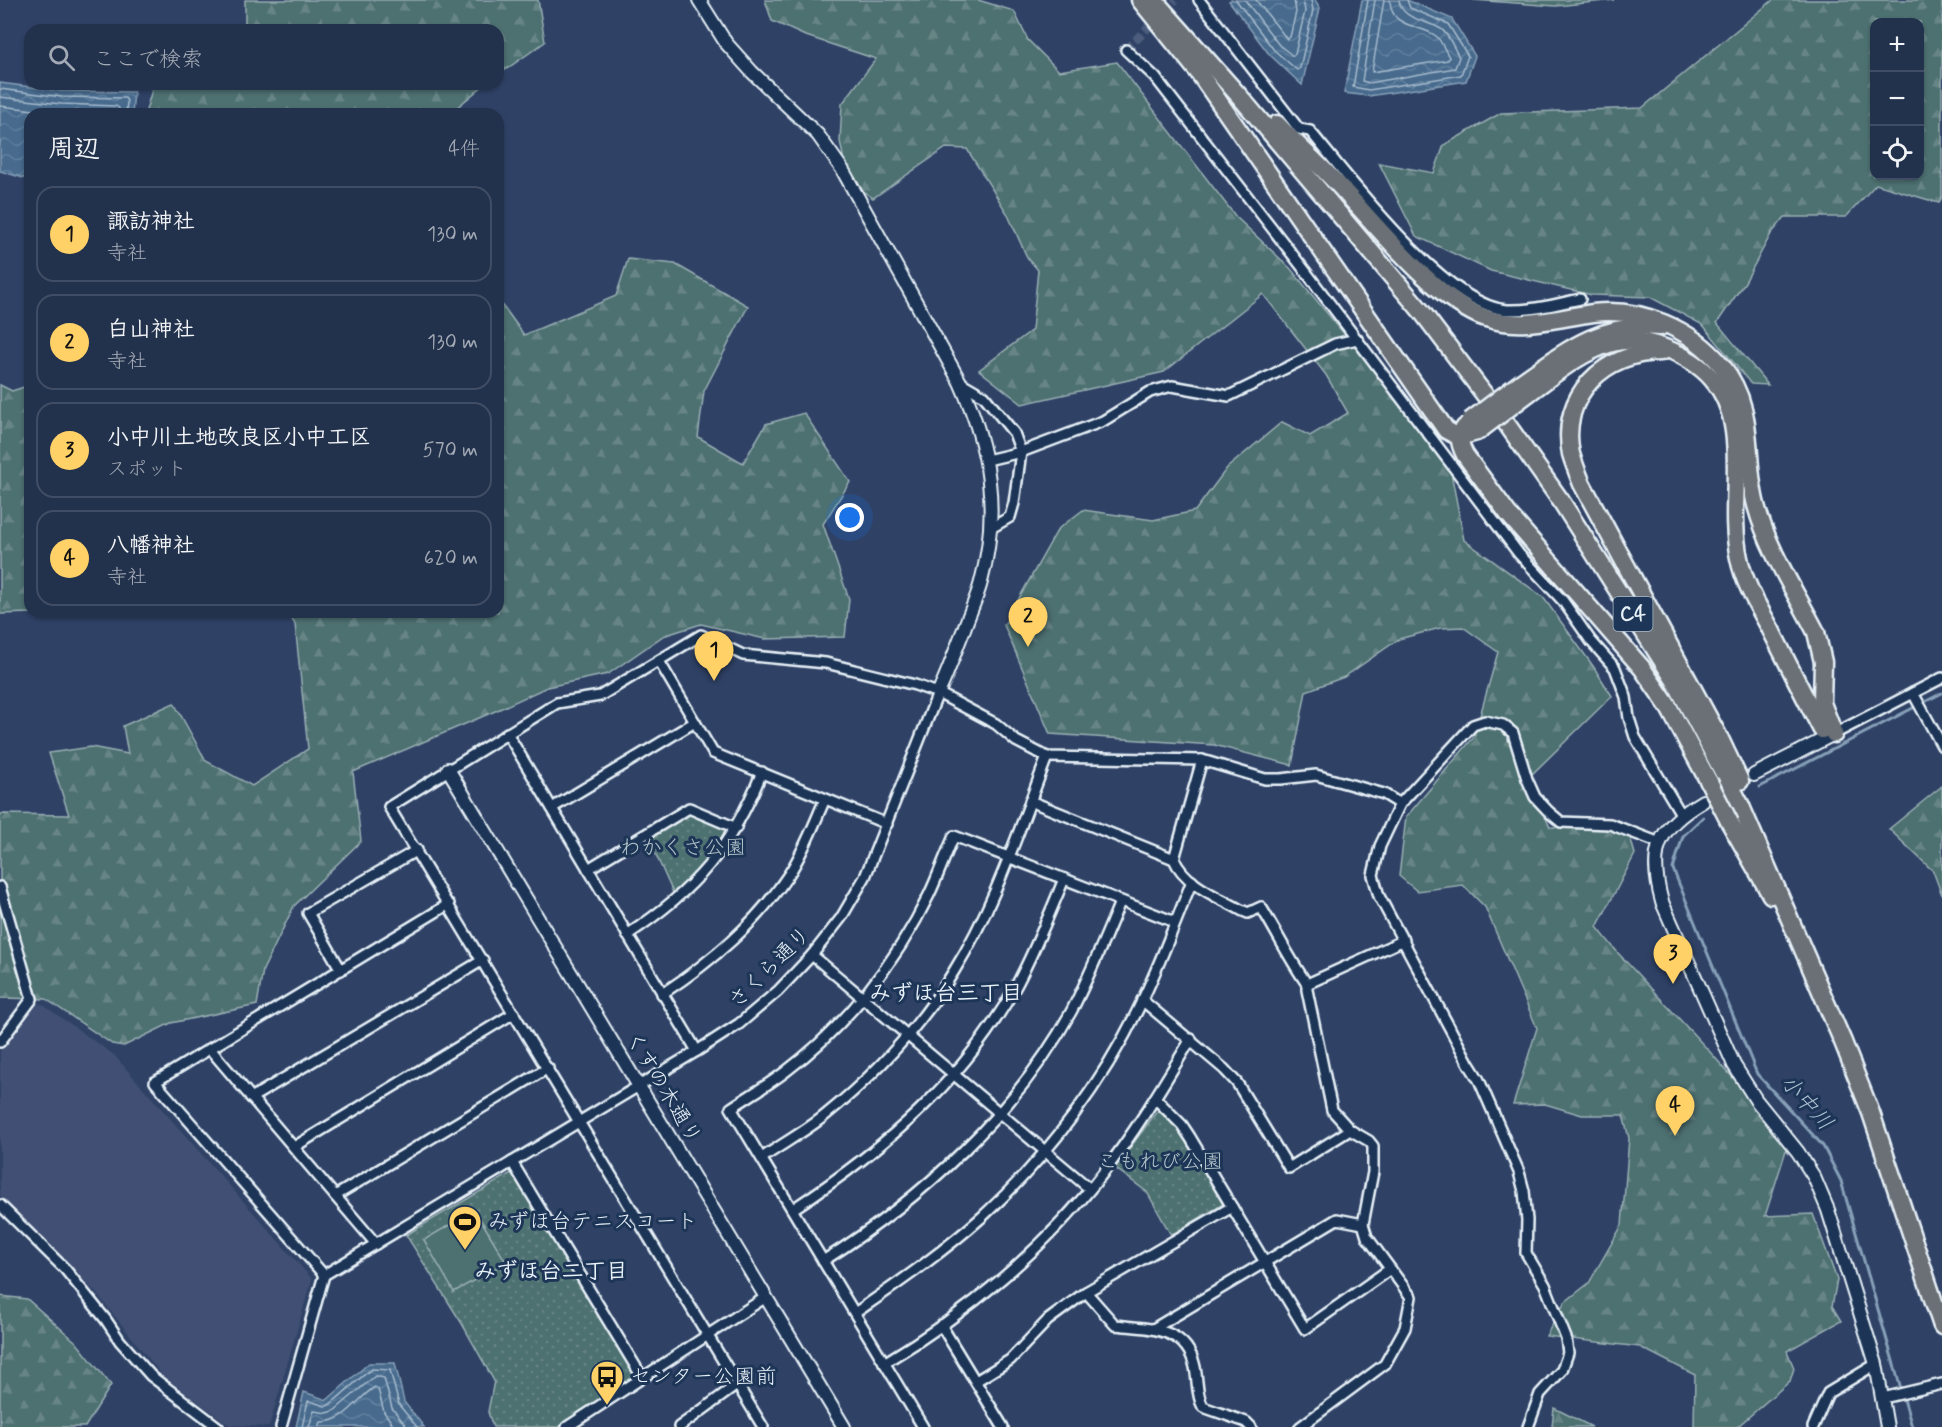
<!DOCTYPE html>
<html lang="ja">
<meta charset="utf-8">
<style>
:root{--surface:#23324c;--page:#2f3e56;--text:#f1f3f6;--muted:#a3aab5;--line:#404d64;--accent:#ffd166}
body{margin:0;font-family:Mynerve,"Klee One",sans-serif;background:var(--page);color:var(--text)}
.controls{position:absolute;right:18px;top:18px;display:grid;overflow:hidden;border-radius:12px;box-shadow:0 2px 4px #0004}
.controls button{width:54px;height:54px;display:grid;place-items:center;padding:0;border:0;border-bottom:2px solid var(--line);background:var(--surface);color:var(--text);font:30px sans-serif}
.you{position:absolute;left:850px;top:518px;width:21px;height:21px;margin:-15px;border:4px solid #fff;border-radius:50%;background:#1a73e8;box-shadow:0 0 0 9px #1a73e833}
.badge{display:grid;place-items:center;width:39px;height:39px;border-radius:50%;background:var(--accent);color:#111;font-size:20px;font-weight:700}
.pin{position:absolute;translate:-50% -50px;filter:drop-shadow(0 2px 3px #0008)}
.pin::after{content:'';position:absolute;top:32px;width:21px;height:18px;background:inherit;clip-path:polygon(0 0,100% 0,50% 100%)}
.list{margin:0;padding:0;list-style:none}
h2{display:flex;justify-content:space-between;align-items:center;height:78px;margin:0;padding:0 24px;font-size:26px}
h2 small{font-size:20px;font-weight:400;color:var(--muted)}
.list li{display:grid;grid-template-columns:39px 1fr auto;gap:18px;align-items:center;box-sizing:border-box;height:96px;margin:0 12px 12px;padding:0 12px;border:2px solid var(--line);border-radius:18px}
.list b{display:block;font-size:22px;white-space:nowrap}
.list p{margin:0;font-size:20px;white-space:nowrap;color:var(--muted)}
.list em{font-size:20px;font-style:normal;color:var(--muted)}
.icon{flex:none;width:33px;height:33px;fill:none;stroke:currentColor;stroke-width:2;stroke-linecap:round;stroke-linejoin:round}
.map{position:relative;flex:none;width:1942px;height:1427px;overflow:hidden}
.search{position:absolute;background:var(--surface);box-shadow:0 2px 4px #0004;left:24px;top:24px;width:480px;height:66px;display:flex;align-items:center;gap:15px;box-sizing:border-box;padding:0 21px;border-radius:18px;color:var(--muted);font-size:22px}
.panel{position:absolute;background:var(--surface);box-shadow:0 2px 4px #0004;left:24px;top:108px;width:480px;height:510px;border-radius:18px}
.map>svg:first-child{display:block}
.built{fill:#3f4f73}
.forest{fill:url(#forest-firs);stroke:#9ab0b4;stroke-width:1.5;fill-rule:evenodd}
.park{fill:url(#park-dots);stroke:#9ab0b4;stroke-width:1.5}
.pitch{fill:#4d7071;stroke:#9ab0b4;stroke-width:1.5}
.water{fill:url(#water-waves);stroke:#87a0b8;stroke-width:1.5}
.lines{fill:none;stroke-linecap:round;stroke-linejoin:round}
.shore{stroke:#a7bbcd;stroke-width:1.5}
.stream{stroke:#87a0b8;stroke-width:3}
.minor-tunnel{stroke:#4b5c7c;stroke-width:9;stroke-dasharray:9 4.5;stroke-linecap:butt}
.minor-casing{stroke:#e8f1f8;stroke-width:14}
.tertiary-casing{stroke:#e8f1f8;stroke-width:16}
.motorway-casing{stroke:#e8f1f8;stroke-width:21}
.minor{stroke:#1d3557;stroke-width:9}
.tertiary{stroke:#1d3557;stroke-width:12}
.motorway{stroke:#6a7074;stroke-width:16}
.motorway-bridge-casing{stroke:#e8f1f8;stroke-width:21;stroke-linecap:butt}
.motorway-bridge{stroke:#6a7074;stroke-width:16}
.labels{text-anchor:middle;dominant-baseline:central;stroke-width:6;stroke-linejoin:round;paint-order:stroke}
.shield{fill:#1d3557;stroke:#abb9c8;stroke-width:1.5}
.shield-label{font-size:20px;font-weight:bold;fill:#e8f1f8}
.park-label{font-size:21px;fill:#b2c4c9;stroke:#1d3557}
.street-label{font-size:21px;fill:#e8f1f8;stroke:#1d3557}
.poi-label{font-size:21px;fill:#e8f1f8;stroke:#1d3557;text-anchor:start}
.neighbourhood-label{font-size:22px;font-weight:bold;fill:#e8f1f8;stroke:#1d3557}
.water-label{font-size:22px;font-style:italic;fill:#afc2d3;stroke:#1d3557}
</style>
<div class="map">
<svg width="1942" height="1427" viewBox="0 0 1942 1427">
<defs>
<pattern id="forest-firs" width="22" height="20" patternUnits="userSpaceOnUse" patternTransform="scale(1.5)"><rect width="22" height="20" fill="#4d7071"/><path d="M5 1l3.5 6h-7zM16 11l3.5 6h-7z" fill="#678586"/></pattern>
<pattern id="park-dots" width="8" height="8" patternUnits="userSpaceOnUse" patternTransform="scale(1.5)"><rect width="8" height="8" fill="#4d7071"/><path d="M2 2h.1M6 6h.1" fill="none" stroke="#678586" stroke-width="1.8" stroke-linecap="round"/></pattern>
<pattern id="water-waves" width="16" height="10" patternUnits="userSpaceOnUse" patternTransform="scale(1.5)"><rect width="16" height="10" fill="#466a8d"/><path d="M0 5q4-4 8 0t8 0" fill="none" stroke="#61809e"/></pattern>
</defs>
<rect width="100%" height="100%" fill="#2f4266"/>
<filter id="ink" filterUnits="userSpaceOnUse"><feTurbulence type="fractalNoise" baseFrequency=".0167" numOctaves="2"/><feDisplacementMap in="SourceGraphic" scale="12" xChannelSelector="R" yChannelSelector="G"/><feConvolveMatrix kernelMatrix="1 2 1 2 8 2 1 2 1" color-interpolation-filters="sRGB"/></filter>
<g filter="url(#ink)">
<path class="built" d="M42 1004 114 1055 312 1279 269 1427 229 1425 162 1375 96 1293 0 1195V1051L34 1005Z"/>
<g class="forest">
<path d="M245 0H538L545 42 498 75V30H245Z"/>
<path d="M765 0H978L1014 11 1028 40 1059 71 1117 62 1236 217 1290 268 1449 462 1464 540 1543 597 1593 666 1612 696 1527 779 1550 827 1628 830 1635 854 1597 927 1618 953 1710 1052 1789 1141 1765 1216 1813 1214 1837 1280 1832 1306 1841 1321 1787 1351 1794 1368 1790 1381 1737 1427H1694L1695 1375 1640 1347 1546 1336 1565 1302 1589 1283 1622 1225 1629 1138 1623 1115H1582L1545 1104 1513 1105 1537 1028 1485 907 1463 885 1417 891 1399 876 1406 817 1474 737 1498 652 1463 627 1440 628 1399 639 1344 677 1306 691 1292 765 1214 745 1050 734 1004 625 1058 529 1083 510 1153 520 1195 511 1227 468 1282 422 1310 436 1348 413 1326 375 1263 294 1164 372 1022 404 979 370 1032 330 1038 270 1027 257 1007 213 967 149 946 148 873 198 848 181 840 141 842 104 876 59 803 35 772 21Z"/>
<path d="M1473 0H1614L1556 6Z"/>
<path d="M1773 0H1942V196L1939 203 1876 184 1846 217H1785L1771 234 1745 282 1717 323 1768 385 1751 384 1703 325 1650 297 1592 295 1491 271 1416 236 1379 163 1434 173 1444 145 1501 113 1642 108ZM1874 22H1920V176H1874Z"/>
<path d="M159 84H485L449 114H145L153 86Z"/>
<path d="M628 259 675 264 748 306 704 391 698 437 743 463 766 424 804 413 850 482 823 524 849 599 845 637 765 639 701 624 663 636 608 674 547 687 493 712 353 772 361 841 294 906 263 970 257 1005 171 1023 124 1046 112 1044 46 999 0 998V814L69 815 49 753 91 747 128 754 123 726 174 703 206 761 252 786 308 749 295 624 287 612H498V299L524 335 616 296Z"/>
<path d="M0 385 12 391 30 385 31 613 0 614Z"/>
<path d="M1942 786V895L1933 871 1889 829Z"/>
<path d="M0 1296 27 1299 76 1342 111 1385 85 1427H0Z"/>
<path d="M1554 1408 1592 1427H1552Z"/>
</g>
<g class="park">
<path d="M689 812 729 829C714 855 696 875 674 895L648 837Z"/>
<path d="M1158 1110 1178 1129 1223 1204 1171 1235 1147 1192 1115 1168Z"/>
<path d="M513 1172 635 1372 633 1379 559 1427H493L488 1412 494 1381 461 1322 406 1235Z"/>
</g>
<path class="pitch" d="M475 1210 506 1262 454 1292 424 1240Z"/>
<g class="water">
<path d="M1231 0H1315L1320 8 1302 85 1269 54 1229 1Z"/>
<path d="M1362 0H1407L1452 19 1475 56 1466 81 1369 96 1344 93Z"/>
<path d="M0 83 62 91 134 92 132 114H30V180L0 171Z"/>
<path d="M369 1363H395L404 1402 424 1427H296L304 1392 327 1400Z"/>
</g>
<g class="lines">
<g class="shore">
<path d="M1236 0 1274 50 1297 70 1300 68 1313 10 1311 0"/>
<path d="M1245 0 1279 45 1293 56 1295 54 1305 11 1303 0"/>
<path d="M1256 0 1287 39 1290 37 1296 12 1294 0"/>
<path d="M1368 0 1353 87 1369 90 1461 75 1468 56 1448 24 1410 8 1407 0"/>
<path d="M1375 0 1362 81 1369 83 1455 68 1459 57C1454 49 1449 34 1441 29 1427 20 1401 20 1399 0"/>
<path d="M1384 0 1372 72 1448 60 1449 57C1445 51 1441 40 1436 36 1419 23 1391 30 1390 0"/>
<path d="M0 89 62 97 125 98 127 101 126 114"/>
<path d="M0 97 61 104 116 106 119 108V114"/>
<path d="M0 106 60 113 93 114"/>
<path d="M302 1427 308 1401C314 1401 321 1406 327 1406 332 1405 363 1374 372 1369L390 1370 399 1405 417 1427"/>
<path d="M309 1427 314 1411 327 1413 334 1411 375 1376 384 1378 392 1408 407 1427"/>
<path d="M319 1427 321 1422C345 1423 356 1399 375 1387L378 1389 384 1412 395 1427"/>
</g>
<g class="stream">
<path d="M1760 787 1942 693"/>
<path d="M1703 817 1683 836 1673 869 1757 1074 1823 1146 1841 1181 1912 1427"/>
</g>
<path class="minor-tunnel" d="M1126 50 1175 0"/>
<g class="minor-casing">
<g id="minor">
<path d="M1199 0 1299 129 1310 131C1349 178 1446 306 1507 310 1531 311 1557 304 1580 299"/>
<path d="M1126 50 1155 77 1306 272 1519 554 1563 601 1591 641 1615 668 1626 697 1629 718 1635 737 1681 814"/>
<path d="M960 382 984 396 1014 433 1021 452 1014 503 1010 517 991 528"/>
<path d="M987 460 1021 452 1103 421 1150 392 1172 386 1229 396 1335 344 1357 339"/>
<path d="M659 661 713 753 887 824"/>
<path d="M1913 693 1942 746"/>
<path d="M507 733 697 1051"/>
<path d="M1834 734 1942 678"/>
<path d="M1202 760 1174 859C1184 884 1218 897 1241 910L1248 913 1261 907C1277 933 1290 960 1307 984V990L1332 1110 1350 1130 1369 1141 1373 1146V1172L1363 1224 1367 1237 1411 1297 1405 1328 1385 1364 1300 1427"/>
<path d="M1030 801 1174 859"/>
<path d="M552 808 695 722"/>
<path d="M588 869 689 808 736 828"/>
<path d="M0 887 32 999 0 1042"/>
<path d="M627 935C696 890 731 848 762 772"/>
<path d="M812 955 1090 1189"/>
<path d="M341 970 308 913 417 850"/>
<path d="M1307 984 1404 940"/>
<path d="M662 994C712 961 756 924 789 874 804 851 814 824 825 799"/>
<path d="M1142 1000 1224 1069 1237 1083 1289 1168 1350 1130"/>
<path d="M210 1049 376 1244"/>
<path d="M251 1098 483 960"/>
<path d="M1155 1098 1182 1125 1190 1137 1305 1329 1390 1269"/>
<path d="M294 1147 514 1013"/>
<path d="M762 1158C782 1144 804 1132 823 1117 874 1076 920 1027 954 971 995 905 1019 829 1047 757"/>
<path d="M512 1162 642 1377"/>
<path d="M335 1196 548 1068"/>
<path d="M0 1205 65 1269 106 1320 120 1341 151 1376 218 1427"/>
<path d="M793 1209C884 1149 964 1081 1017 984 1035 950 1049 915 1064 879"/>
<path d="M823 1261C920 1200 1017 1112 1072 1010 1090 975 1105 938 1120 902"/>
<path d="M324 1275 697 1051 739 1024 778 991 812 955 841 918 865 877 938 693"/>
<path d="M324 1275 155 1082 449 904"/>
<path d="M1086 1292 1115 1325C1149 1329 1186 1326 1195 1367 1198 1381 1196 1394 1203 1407L1246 1422 1251 1427"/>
<path d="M855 1313C898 1283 942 1253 982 1217 1048 1157 1105 1080 1143 999 1161 961 1176 921 1192 881"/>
<path d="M941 1325 1003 1427"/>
<path d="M1153 1329 1337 1219 1363 1224"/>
<path d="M884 1363C966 1314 1045 1249 1103 1173 1136 1131 1163 1085 1191 1039"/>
<path d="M976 1381 1010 1360 1048 1320 1086 1292 1232 1207"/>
<path d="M1883 1398 1942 1384"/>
<path d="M281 1427 324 1275"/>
<path d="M567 1427 766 1297"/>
<path d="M679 1427 738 1384"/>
<path d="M763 1427 389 807 557 703 600 696 701 635 743 655 826 663 915 685 938 693 996 724 1016 741 1047 757 1202 760 1265 779H1281L1316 775 1384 794 1400 804"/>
<path d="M923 1427 731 1108C749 1096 768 1085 785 1072 845 1027 896 963 929 895 938 876 945 856 954 836L1175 922"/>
<path d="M1528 1427 1540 1394 1562 1370 1568 1353 1566 1338 1545 1285 1526 1253 1527 1220 1524 1191 1519 1172 1479 1080 1469 1064 1379 896 1373 875 1380 846 1400 804 1473 725 1485 721 1503 725 1513 733 1527 779 1535 797 1549 812 1561 822 1610 824 1660 843"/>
<path d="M1813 1427 1828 1393 1876 1364"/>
</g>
</g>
<g class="tertiary-casing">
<g id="tertiary">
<path d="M699 0 726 43 752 72 818 135 842 169 960 382C990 449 1000 511 981 582 977 598 969 614 964 629 955 651 948 673 938 693"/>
<path d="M448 769 844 1427"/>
<path d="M1754 775 1834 734"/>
<path d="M1703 801C1657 828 1648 851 1662 902L1734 1065 1756 1100 1798 1152 1814 1177 1828 1210 1876 1364 1887 1427"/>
</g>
</g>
<g class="motorway-casing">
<g id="motorway">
<path d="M1140 0 1199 73 1446 430 1459 437 1477 432"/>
<path d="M1154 0 1241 98 1422 312 1506 423 1561 501 1675 681 1740 804 1843 1042 1871 1113 1942 1326"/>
<path d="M1277 124C1299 147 1323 168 1345 192 1379 228 1439 303 1486 318 1521 330 1557 318 1593 313 1641 307 1692 329 1722 366 1757 409 1743 456 1756 505 1768 550 1795 591 1816 632L1823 662 1822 703 1834 734"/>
<path d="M1661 352C1605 352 1559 395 1571 454 1574 464 1578 474 1582 484L1720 739 1740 781"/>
<path d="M1523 381C1567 350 1603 322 1660 327"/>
<path d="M1530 392C1556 373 1581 352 1612 343 1630 338 1649 342 1665 348 1705 364 1728 387 1734 431 1740 473 1730 516 1739 558 1744 583 1758 606 1770 628 1787 662 1804 696 1822 730"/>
<path d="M1465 427C1457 437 1460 445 1465 455L1509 515 1642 668 1668 706 1709 782"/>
<path d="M1730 823 1771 895"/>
</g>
</g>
<use href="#minor" class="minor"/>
<use href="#tertiary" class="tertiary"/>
<use href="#motorway" class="motorway"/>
<g class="motorway-bridge-casing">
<g id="motorway-bridge">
<path d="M1470 421 1523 381"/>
<path d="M1477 432 1530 392"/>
<path d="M1709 782 1730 823"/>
</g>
</g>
<use href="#motorway-bridge" class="motorway-bridge"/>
</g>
</g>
<defs>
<g id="stadium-pin" transform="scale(1.725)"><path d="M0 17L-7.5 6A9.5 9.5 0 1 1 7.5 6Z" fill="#ffd166" stroke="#1d3557"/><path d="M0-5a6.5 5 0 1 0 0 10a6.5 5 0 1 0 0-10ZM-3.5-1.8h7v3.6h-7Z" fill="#111"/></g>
<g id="bus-pin" transform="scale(1.725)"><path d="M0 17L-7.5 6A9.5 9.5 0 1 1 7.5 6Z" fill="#ffd166" stroke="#1d3557"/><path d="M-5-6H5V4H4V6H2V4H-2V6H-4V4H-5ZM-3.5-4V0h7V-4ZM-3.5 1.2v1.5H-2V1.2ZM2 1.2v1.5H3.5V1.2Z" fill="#111"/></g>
</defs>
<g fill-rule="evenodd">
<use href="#stadium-pin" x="465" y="1222"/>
<use href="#bus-pin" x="607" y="1377"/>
</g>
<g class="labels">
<rect class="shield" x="1613.5" y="597" width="39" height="34" rx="4.5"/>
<g class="shield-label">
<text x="1633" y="614">C4</text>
</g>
<g class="park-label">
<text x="683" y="848">わかくさ公園</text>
<text x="1160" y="1162">こもれび公園</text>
</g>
<g class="street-label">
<text transform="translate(770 968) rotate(-45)">さくら通り</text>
<text transform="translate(663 1088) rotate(59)">くすの木通り</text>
</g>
<g class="poi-label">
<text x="488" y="1222">みずほ台テニスコート</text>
<text x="630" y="1377">センター公園前</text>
</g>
<g class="neighbourhood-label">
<text x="946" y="994">みずほ台三丁目</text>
<text x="551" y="1272">みずほ台二丁目</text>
</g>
<g class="water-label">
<text transform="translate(1806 1103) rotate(48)">小中川</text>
</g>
</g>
</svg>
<div class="controls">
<button>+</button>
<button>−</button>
<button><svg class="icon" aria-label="locate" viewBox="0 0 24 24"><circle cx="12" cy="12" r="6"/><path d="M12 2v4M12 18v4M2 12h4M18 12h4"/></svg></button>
</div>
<div class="you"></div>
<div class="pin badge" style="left:714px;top:681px">1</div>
<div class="pin badge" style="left:1028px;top:647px">2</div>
<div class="pin badge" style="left:1673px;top:984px">3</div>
<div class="pin badge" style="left:1675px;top:1136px">4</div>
<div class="search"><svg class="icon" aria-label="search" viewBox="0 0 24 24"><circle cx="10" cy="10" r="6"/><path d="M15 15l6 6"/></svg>ここで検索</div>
<section class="panel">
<h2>周辺<small>4件</small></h2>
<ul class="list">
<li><span class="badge">1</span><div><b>諏訪神社</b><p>寺社</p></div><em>130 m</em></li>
<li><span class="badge">2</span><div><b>白山神社</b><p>寺社</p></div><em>130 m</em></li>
<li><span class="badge">3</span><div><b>小中川土地改良区小中工区</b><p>スポット</p></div><em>570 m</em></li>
<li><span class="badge">4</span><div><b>八幡神社</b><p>寺社</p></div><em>620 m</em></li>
</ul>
</section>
</div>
